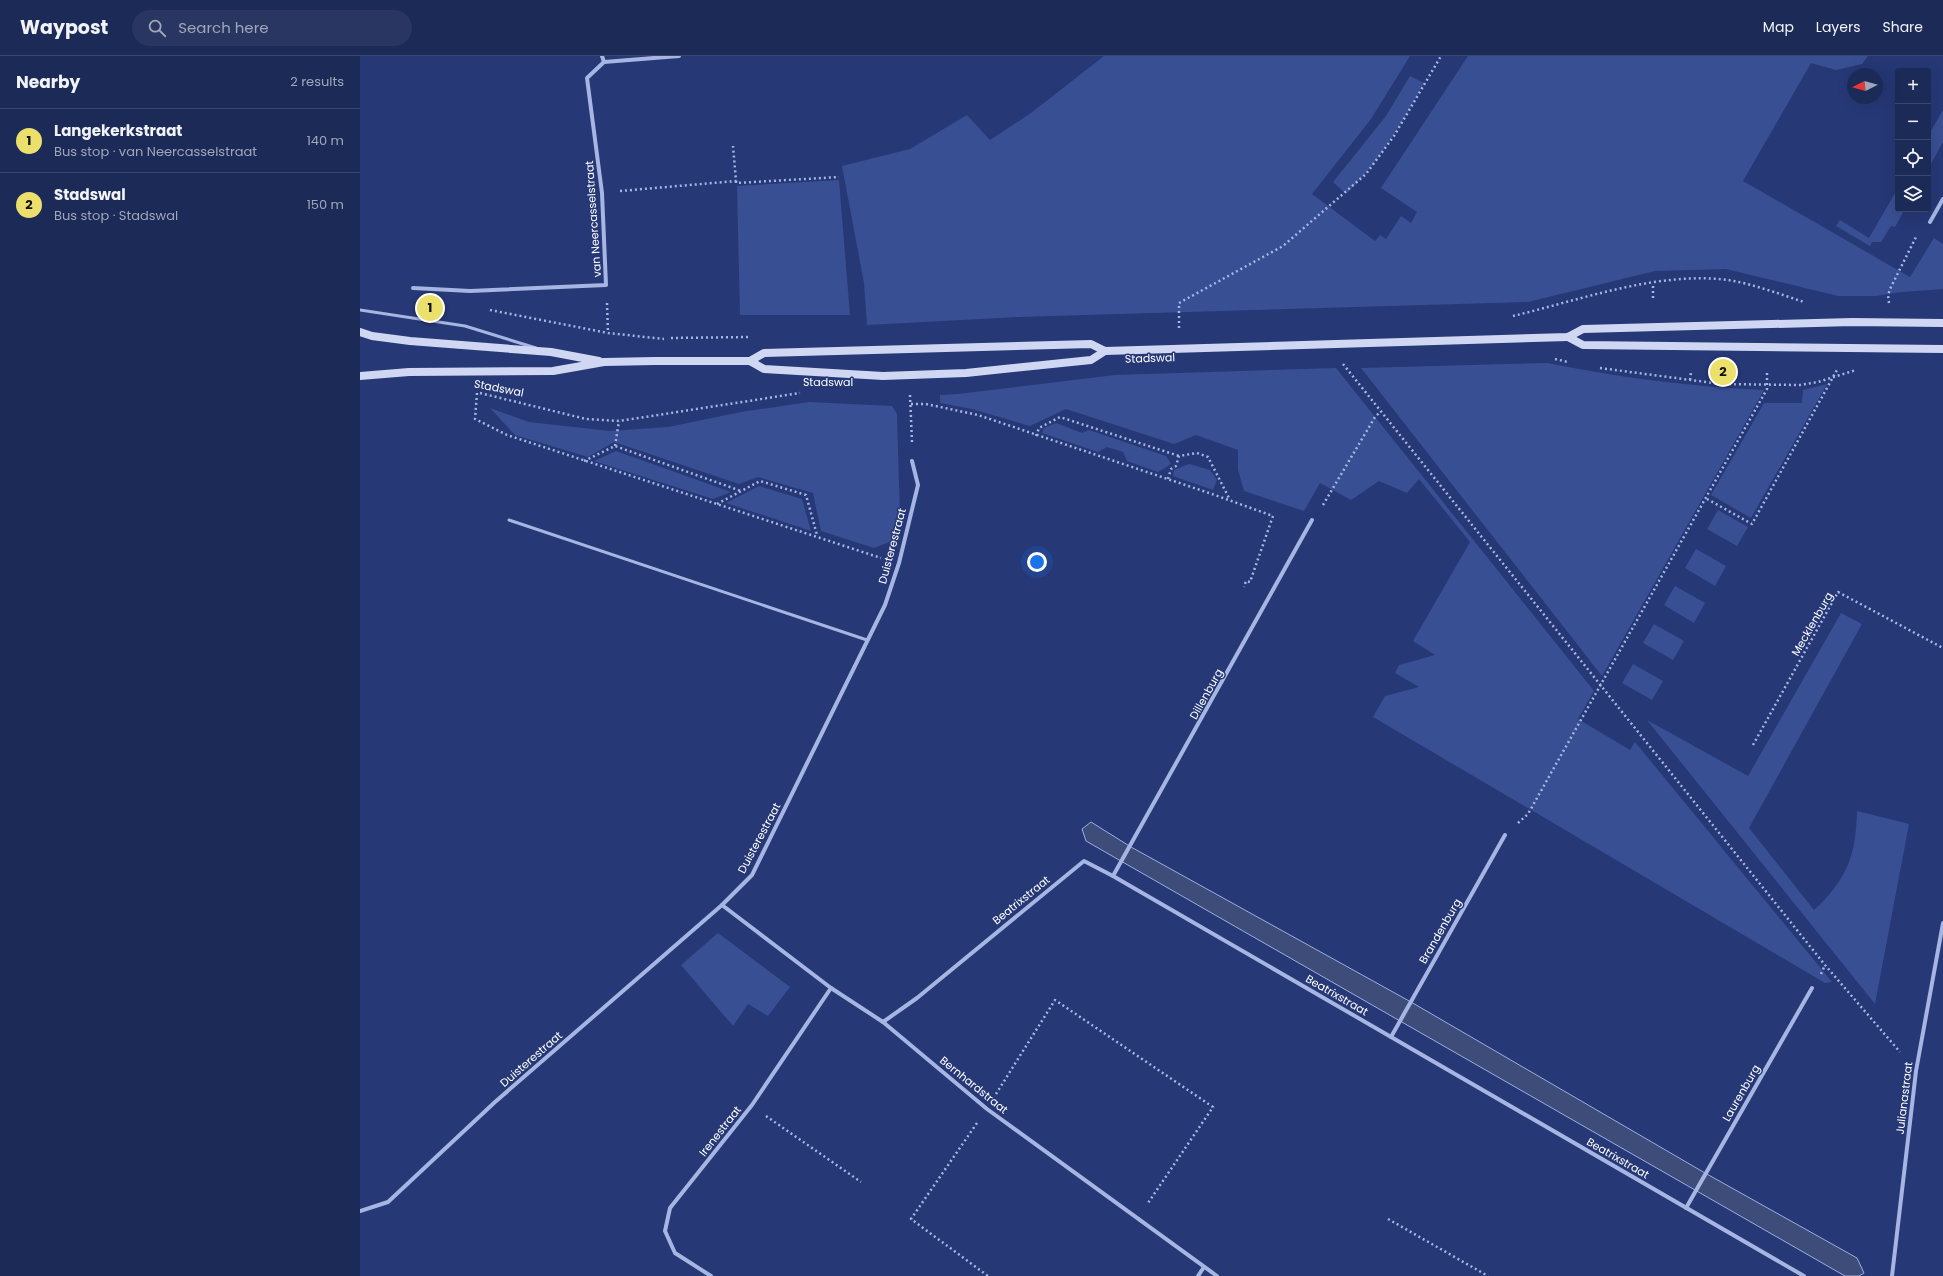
<!DOCTYPE html>
<meta charset="utf-8">
<style>
:root{--surface:#1c2a58;--page:#293661;--text:#f1f3f6;--muted:#a0a7ba;--line:#3a466e;--accent:#ebe06c}
body{margin:0;font-family:Poppins,sans-serif;background:var(--page);color:var(--text)}
.controls{position:absolute;right:12px;top:12px;display:grid;overflow:hidden;border-radius:4px;box-shadow:0 4px 16px #0002}
.controls button{width:36px;height:36px;display:grid;place-items:center;padding:0;border:0;border-bottom:1px solid var(--line);background:var(--surface);color:var(--text);font:20px sans-serif}
.compass{position:absolute;left:1487px;top:12px;width:36px;height:36px;border-radius:50%;background:var(--surface);box-shadow:0 4px 16px #0002;rotate:264deg}
.you{position:absolute;left:677px;top:506px;width:14px;height:14px;margin:-10px;border:3px solid #fff;border-radius:50%;background:#1a73e8;box-shadow:0 0 0 6px #1a73e833}
.badge{display:grid;place-items:center;width:26px;height:26px;border-radius:50%;background:var(--accent);color:#111;font-size:13px;font-weight:700}
.pin{position:absolute;translate:-50% -50%;border:2px solid #fff;box-shadow:0 1px 4px #0006}
.list{margin:0;padding:0;list-style:none}
h2{display:flex;justify-content:space-between;align-items:center;height:52px;margin:0;padding:0 16px;font-size:17px}
h2 small{font-size:13px;font-weight:400;color:var(--muted)}
.list li{display:grid;grid-template-columns:26px 1fr auto;gap:12px;align-items:center;box-sizing:border-box;height:64px;padding:0 16px;border-top:1px solid var(--line)}
.list b{display:block;font-size:15px;white-space:nowrap}
.list p{margin:0;font-size:13px;white-space:nowrap;color:var(--muted)}
.list em{font-size:13px;font-style:normal;color:var(--muted)}
.icon{flex:none;width:22px;height:22px;fill:none;stroke:currentColor;stroke-width:2;stroke-linecap:round;stroke-linejoin:round}
.map{position:relative;flex:none;width:1583px;height:1220px;overflow:hidden}
header{display:flex;align-items:center;gap:24px;box-sizing:border-box;height:56px;padding:0 20px;background:var(--surface);border-bottom:1px solid var(--line)}
header strong{font-size:19px}
nav{display:flex;gap:22px;margin-inline-start:auto;font-size:14px}
.search{width:280px;height:36px;background:var(--page);display:flex;align-items:center;gap:10px;box-sizing:border-box;padding:0 14px;border-radius:22px;color:var(--muted);font-size:15px}
main{display:flex}
aside{flex:1;background:var(--surface)}
.map>svg:first-child{display:block}
.green{fill:#394f93}
.water{fill:#3e4c7a;stroke:#9baee3}
.lines{fill:none;stroke-linecap:round;stroke-linejoin:round}
.path{stroke:#a6b5e2;stroke-width:2.5;stroke-dasharray:2 3;stroke-linecap:butt}
.service{stroke:#a6b5e2;stroke-width:3}
.minor{stroke:#a6b5e2;stroke-width:4}
.secondary{stroke:#cfd7f3;stroke-width:8}
.labels{text-anchor:middle;dominant-baseline:central;stroke-width:3;stroke-linejoin:round;paint-order:stroke}
.street-label{font-size:11px;fill:#fff;stroke:#263876}
</style>
<header>
<strong>Waypost</strong>
<div class="search"><svg class="icon" aria-label="search" viewBox="0 0 24 24"><circle cx="10" cy="10" r="6"/><path d="M15 15l6 6"/></svg>Search here</div>
<nav><a>Map</a><a>Layers</a><a>Share</a></nav>
</header>
<main>
<aside>
<h2>Nearby<small>2 results</small></h2>
<ul class="list">
<li><span class="badge">1</span><div><b>Langekerkstraat</b><p>Bus stop · van Neercasselstraat</p></div><em>140 m</em></li>
<li><span class="badge">2</span><div><b>Stadswal</b><p>Bus stop · Stadswal</p></div><em>150 m</em></li>
</ul>
</aside>
<div class="map">
<svg width="1583" height="1220" viewBox="0 0 1583 1220">
<rect width="100%" height="100%" fill="#263876"/>
<g class="green">
<path d="M744 0H1050L1011 63 952 138 1015 185 1020 179 1026 183 1041 160 1051 167 1057 156 1021 132 1108 0H1508L1502 8 1476 14 1451 7 1383 125 1550 221 1574 182 1583 188V233L1541 236 1516 240H1478L1366 213 1295 215 1168 246 658 261 507 269 504 227 482 110 550 93 607 59 630 84 671 57Z"/>
<path d="M1050 20 1064 27C1043 66 1019 106 986 138L973 126 1026 60Z"/>
<path d="M1583 54V86L1568 113V80Z"/>
<path d="M479 124 490 259H380L377 130Z"/>
<path d="M1538 132V153H1545L1535 171 1531 170 1521 186H1512L1510 190 1476 170 1480 164 1509 182Z"/>
<path d="M1187 307C1258 321 1331 331 1404 334L1242 620 1001 312Z"/>
<path d="M976 312 1234 635 1218 663 1270 694 1275 686 1472 926 1465 927 1013 661 1025 640 1059 631 1035 617 1039 609 1075 599 1053 585 1110 486 1059 423 1047 437 1019 425 991 444 960 427 944 455 884 435 878 414V394L836 379 814 388 706 353 670 370 612 353 580 347V339L598 338 755 319Z"/>
<path d="M1467 328 1391 462 1351 439 1404 347H1442L1443 334Z"/>
<path d="M449 346 532 350 537 358 540 461 532 485 514 492 461 475 453 437 398 421 379 428 254 386 228 401 155 379 130 352 169 366 250 375 308 371 381 356Z"/>
<path d="M696 367 722 377 729 374 806 400 811 408 798 416 767 405 763 396 747 391 738 396 682 377 684 372Z"/>
<path d="M256 395 371 436 353 443 234 405Z"/>
<path d="M829 408 850 414 857 424 853 434 813 420 814 414Z"/>
<path d="M399 430 442 443 451 475 366 447Z"/>
<path d="M1358 454 1388 471 1377 490 1347 473Z"/>
<path d="M1336 493 1366 510 1355 530 1325 512Z"/>
<path d="M1315 530 1345 547 1334 567 1304 549Z"/>
<path d="M1481 557 1502 568 1389 772 1454 854C1487 824 1496 799 1497 755L1549 768 1515 948 1287 664 1388 720Z"/>
<path d="M1294 568 1324 585 1313 604 1283 587Z"/>
<path d="M1273 608 1303 625 1292 644 1262 627Z"/>
<path d="M358 877 430 931 408 960 388 948 373 970 321 909Z"/>
</g>
<path class="water" d="M731 766 771 791 1051 946 1345 1117 1497 1202 1504 1217 1499 1220H1485L726 785 722 773Z"/>
<g class="lines">
<g class="path">
<path d="M376 125V127L479 121"/>
<path d="M260 135 376 125 373 90"/>
<path d="M1293 230V244"/>
<path d="M247 247 248 277"/>
<path d="M1529 247 1528 239 1531 231 1557 179"/>
<path d="M130 254 248 277 304 283"/>
<path d="M1153 260C1220 244 1298 215 1368 224 1393 228 1420 238 1444 246"/>
<path d="M819 272V247L923 190 1006 118 1034 80 1081 0"/>
<path d="M311 282 388 281"/>
<path d="M1195 303 1208 306"/>
<path d="M983 308 1465 909 1540 996"/>
<path d="M1240 312 1361 328 1440 329 1458 326 1496 314"/>
<path d="M1330 324 1331 316"/>
<path d="M117 337 115 363 147 379 521 502"/>
<path d="M120 337 226 363 259 365 440 337"/>
<path d="M550 339 552 386"/>
<path d="M551 348H566L618 359 852 438 913 460 890 526 886 525 884 531"/>
<path d="M676 380 679 372 700 361 819 400"/>
<path d="M255 390 259 365"/>
<path d="M224 405 255 390 381 435"/>
<path d="M808 423 811 413 816 410 819 400 837 397 848 401 870 444"/>
<path d="M1347 443 1392 468 1478 312"/>
<path d="M357 448 400 425 446 439 457 479"/>
<path d="M963 449 1015 361 1020 356"/>
<path d="M1393 689 1478 536 1583 592"/>
<path d="M1158 767 1168 758 1407 333V317"/>
<path d="M1461 918 1465 909"/>
<path d="M636 1038 695 944 853 1051 788 1147"/>
<path d="M406 1060 501 1126"/>
<path d="M617 1067 551 1163 628 1220"/>
<path d="M1028 1163 1128 1220"/>
</g>
<g class="service">
<path d="M0 254 105 270 176 292"/>
<path d="M149 464 507 584"/>
</g>
<g class="minor">
<path d="M242 0 244 6"/>
<path d="M244 6 319 0"/>
<path d="M1570 166 1583 143"/>
<path d="M53 232 110 235 246 229 242 137 227 22 244 6"/>
<path d="M753 820 952 464"/>
<path d="M362 849 471 932 523 966 627 1053 857 1220"/>
<path d="M523 966 557 942 724 805 753 820 1444 1220"/>
<path d="M1031 981 1145 779"/>
<path d="M1326 1152 1452 932"/>
<path d="M0 1155 28 1146 135 1046 362 849 392 819 525 549 539 507 558 429 552 405"/>
<path d="M351 1220 315 1197 305 1175 310 1152 392 1049 471 932"/>
<path d="M838 1220 844 1211"/>
<path d="M1532 1220 1556 1015 1583 867"/>
</g>
<g class="secondary">
<path d="M0 276 12 280 50 285 191 296 239 305"/>
<path d="M1208 281 1223 289 1583 293"/>
<path d="M390 305 404 297 731 288 745 295 1208 281 1223 273 1492 266 1583 267"/>
<path d="M0 320 49 316 193 315 244 306 295 305H390L404 313 523 320 606 317 731 304 745 295"/>
</g>
</g>
<g class="labels">
<g class="street-label">
<text transform="translate(233 163) rotate(-94)">van Neercasselstraat</text>
<text transform="translate(790 302) rotate(-2)">Stadswal</text>
<text x="468" y="326">Stadswal</text>
<text transform="translate(139 332) rotate(11)">Stadswal</text>
<text transform="translate(532 490) rotate(-75)">Duisterestraat</text>
<text transform="translate(1452 568) rotate(-60)">Mecklenburg</text>
<text transform="translate(846 638) rotate(-61)">Dillenburg</text>
<text transform="translate(399 782) rotate(-62)">Duisterestraat</text>
<text transform="translate(661 844) rotate(-39)">Beatrixstraat</text>
<text transform="translate(1080 875) rotate(-60)">Brandenburg</text>
<text transform="translate(977 939) rotate(30)">Beatrixstraat</text>
<text transform="translate(171 1003) rotate(-41)">Duisterestraat</text>
<text transform="translate(614 1029) rotate(39)">Bernhardstraat</text>
<text transform="translate(1381 1037) rotate(-60)">Laurenburg</text>
<text transform="translate(1544 1042) rotate(-83)">Julianastraat</text>
<text transform="translate(360 1075) rotate(-52)">Irenestraat</text>
<text transform="translate(1258 1102) rotate(30)">Beatrixstraat</text>
</g>
</g>
</svg>
<div class="controls">
<button>+</button>
<button>−</button>
<button><svg class="icon" aria-label="locate" viewBox="0 0 24 24"><circle cx="12" cy="12" r="6"/><path d="M12 2v4M12 18v4M2 12h4M18 12h4"/></svg></button>
<button><svg class="icon" aria-label="layers" viewBox="0 0 24 24"><path d="M12 4l9 5-9 5-9-5zM3 14l9 5 9-5"/></svg></button>
</div>
<svg class="compass" viewBox="-18 -18 36 36"><path d="M0-13l5 13h-10z" fill="#e53935"/><path d="M0 13l5-13h-10z" fill="#a0a7ba"/></svg>
<div class="you"></div>
<div class="pin badge" style="left:70px;top:252px">1</div>
<div class="pin badge" style="left:1363px;top:316px">2</div>
</div>
</main>
